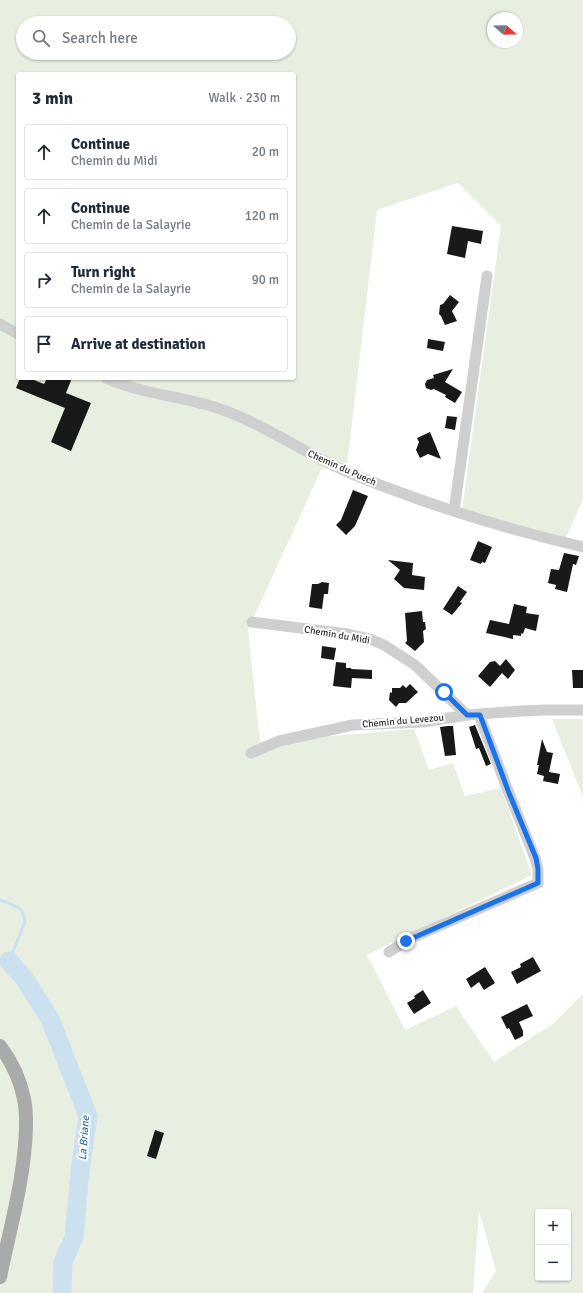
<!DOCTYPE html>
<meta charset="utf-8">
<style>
:root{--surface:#fff;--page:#f6f6f7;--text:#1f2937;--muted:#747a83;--line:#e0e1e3}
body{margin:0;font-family:Signika,sans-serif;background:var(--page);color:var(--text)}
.controls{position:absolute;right:12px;bottom:12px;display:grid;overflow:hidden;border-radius:4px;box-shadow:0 1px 3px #0004}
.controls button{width:36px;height:36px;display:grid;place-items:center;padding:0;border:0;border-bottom:1px solid var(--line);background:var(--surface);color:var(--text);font:20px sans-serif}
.compass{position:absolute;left:487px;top:12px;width:36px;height:36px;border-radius:50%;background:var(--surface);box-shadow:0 1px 3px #0004;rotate:110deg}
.stop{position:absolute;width:12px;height:12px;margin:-9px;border:3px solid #1a73e8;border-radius:50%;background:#fff}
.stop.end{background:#1a73e8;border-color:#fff;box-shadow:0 1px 4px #0008}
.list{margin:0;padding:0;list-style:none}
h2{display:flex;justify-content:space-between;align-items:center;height:52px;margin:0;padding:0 16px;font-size:17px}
h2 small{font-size:13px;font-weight:400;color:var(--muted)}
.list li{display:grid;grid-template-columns:26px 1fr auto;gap:12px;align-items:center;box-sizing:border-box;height:56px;margin:0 8px 8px;padding:0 8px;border:1px solid var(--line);border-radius:4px}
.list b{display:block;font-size:15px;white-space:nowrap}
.list p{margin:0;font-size:13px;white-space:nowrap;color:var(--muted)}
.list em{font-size:13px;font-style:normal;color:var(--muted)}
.icon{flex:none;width:22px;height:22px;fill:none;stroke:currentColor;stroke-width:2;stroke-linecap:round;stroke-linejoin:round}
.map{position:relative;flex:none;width:583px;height:1293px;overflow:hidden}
.search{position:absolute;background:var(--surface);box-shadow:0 1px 3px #0004;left:16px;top:16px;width:280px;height:44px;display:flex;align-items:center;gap:10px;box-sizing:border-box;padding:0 14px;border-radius:22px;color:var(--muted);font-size:15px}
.panel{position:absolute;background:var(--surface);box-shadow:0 1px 3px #0004;left:16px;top:72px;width:280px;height:308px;border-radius:4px}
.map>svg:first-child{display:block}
.green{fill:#e8efe0;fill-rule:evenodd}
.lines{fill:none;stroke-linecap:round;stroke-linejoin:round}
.stream{stroke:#cce1ef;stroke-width:3}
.river{stroke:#cce1ef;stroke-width:19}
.building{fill:#191919}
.minor{stroke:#cfcfcf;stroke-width:11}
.major{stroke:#aaa;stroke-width:14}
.route{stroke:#1a73e8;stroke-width:5}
.labels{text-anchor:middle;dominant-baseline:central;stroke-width:4;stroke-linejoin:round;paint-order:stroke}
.street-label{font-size:10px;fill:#323232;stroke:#fff}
.water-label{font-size:11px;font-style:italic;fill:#3b739a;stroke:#fff}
</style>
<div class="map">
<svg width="583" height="1293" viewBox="0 0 583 1293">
<rect width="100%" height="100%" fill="#fff"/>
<g class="green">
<path d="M0 0H583V499L566 538 462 510 501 226 458 183 377 210 347 465 321 470 248 630 260 742 414 729 429 770 453 763 465 796 501 788 532 875 367 955 405 1030 456 1006 494 1062 537 1034 552 1025 583 994V1293H482L496 1271 479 1211 473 1293H0ZM493 18H517V42H493ZM23 23H289V53H23ZM18 74H294V378H18ZM538 1212H568V1278H538Z"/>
<path d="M552 719H583V797Z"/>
</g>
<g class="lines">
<path class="stream" d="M0 900 13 905 22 910 25 922 9 961 0 962"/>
<path class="river" d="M9 961 24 978 50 1019 88 1116 80 1171 74 1237 63 1262 62 1293"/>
</g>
<g class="building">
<path d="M452 226 483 231 481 244 468 241 465 258 447 254Z"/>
<path d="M450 295 459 302 452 311 457 321 445 325 441 316 439 314 440 305 443 304Z"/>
<path d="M428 339 445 342 443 351 427 348Z"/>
<path d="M453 369 445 382 462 392 455 403 445 397 446 395 434 389 431 390 426 388 425 384 427 380 434 378 433 375Z"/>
<path d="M20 378H29L44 384 47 378H72L66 393 91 403 71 451 51 442 65 408 16 388Z"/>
<path d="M447 416 457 417 455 430 445 428Z"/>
<path d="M430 432 435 444 441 459 428 454 420 458 416 450 419 442 417 438Z"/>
<path d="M353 490 368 496 355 526 346 535 336 525 341 520Z"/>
<path d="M478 541 492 547 485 563 482 562 481 564 470 560Z"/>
<path d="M564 553 579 556 576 565 573 564 567 592 555 589 556 585 548 583 551 569 559 570Z"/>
<path d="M388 560 413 563 412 575 425 577 424 590 404 588 394 579 400 570Z"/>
<path d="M322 582 329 583 328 594H324L322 609 309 607 312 584H318Z"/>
<path d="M458 586 467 592 460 602 462 603 452 615 443 609Z"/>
<path d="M514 604 527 607 526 613 539 615 536 631 525 628 523 634 521 633V636L513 635V639L486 633 490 620 509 624Z"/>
<path d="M422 611 423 622H425L426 629 423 631 424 642 415 651 405 643 407 641 405 613Z"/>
<path d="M322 646 336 648 334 660 321 658Z"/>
<path d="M506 659 515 670 508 679 502 673 490 687 478 676 490 662 495 661 500 666Z"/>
<path d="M336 662 346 663V668H351V669L372 670V679L352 678 351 688 333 686Z"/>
<path d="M572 670H583V688H573Z"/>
<path d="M410 684 418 692 406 703H399L396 707 389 700 390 692 392 693V688H400L403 685 406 688Z"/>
<path d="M475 725 491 764 486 766 479 748 476 749 469 727Z"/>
<path d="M448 726H453L456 755 445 756 440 727Z"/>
<path d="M542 739 547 752 553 753 549 772 560 774 558 784 543 781 544 776 537 774 539 765H537Z"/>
<path d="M533 957 541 971 517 984 511 972 521 967 520 964Z"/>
<path d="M485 967 495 983 484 990 479 982 471 988 466 979Z"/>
<path d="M423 990 431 1003 414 1014 407 1003 415 998 414 996Z"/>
<path d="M527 1004 533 1016 519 1022 523 1031V1036L515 1040 509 1028 507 1029 501 1017Z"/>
<path d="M155 1130 164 1133 156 1159 147 1156Z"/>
</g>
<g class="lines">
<g class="minor">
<path d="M0 324 18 334"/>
<path d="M106 378C143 395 185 396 223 410 265 425 301 451 341 469 366 481 392 489 418 499 472 518 527 534 583 547"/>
<path d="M454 511 487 276"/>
<path d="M252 622 348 634 370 639 384 645 415 665 467 715"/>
<path d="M251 753 279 741 353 725 423 722 467 715 521 711 545 710H583"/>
<path d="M389 952 409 939 538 883V869L535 858 509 793 479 715"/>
</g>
<path class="major" d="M0 1046C12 1062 20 1079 24 1099 26 1107 26 1117 26 1126 25 1177 10 1228 0 1277"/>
</g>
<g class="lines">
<path class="route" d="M406 941 538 883V869L536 858 509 793 480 715H467L444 692"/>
</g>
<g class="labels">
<g class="street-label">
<text transform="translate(342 468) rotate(24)">Chemin du Puech</text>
<text transform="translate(337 635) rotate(10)">Chemin du Midi</text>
<text transform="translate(403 721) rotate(-5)">Chemin du Levezou</text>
</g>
<g class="water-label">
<text transform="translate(84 1138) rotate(-86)">La Briane</text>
</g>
</g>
</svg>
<div class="controls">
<button>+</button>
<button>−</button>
</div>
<svg class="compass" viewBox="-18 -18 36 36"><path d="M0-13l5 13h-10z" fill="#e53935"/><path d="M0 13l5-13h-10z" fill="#747a83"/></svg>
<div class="stop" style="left:444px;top:692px"></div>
<div class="stop end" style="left:406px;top:941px"></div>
<div class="search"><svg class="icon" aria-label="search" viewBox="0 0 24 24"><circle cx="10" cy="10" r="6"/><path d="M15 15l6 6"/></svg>Search here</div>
<section class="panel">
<h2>3 min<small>Walk · 230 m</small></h2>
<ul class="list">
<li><svg class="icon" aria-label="ahead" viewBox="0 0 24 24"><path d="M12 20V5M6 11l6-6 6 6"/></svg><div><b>Continue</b><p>Chemin du Midi</p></div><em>20 m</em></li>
<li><svg class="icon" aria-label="ahead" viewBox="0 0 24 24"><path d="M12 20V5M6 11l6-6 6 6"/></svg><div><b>Continue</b><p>Chemin de la Salayrie</p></div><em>120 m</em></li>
<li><svg class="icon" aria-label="right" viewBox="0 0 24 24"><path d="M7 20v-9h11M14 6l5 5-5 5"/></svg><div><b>Turn right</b><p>Chemin de la Salayrie</p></div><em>90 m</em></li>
<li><svg class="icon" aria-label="arrive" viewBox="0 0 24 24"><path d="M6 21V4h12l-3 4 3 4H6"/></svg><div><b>Arrive at destination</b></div></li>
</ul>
</section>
</div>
